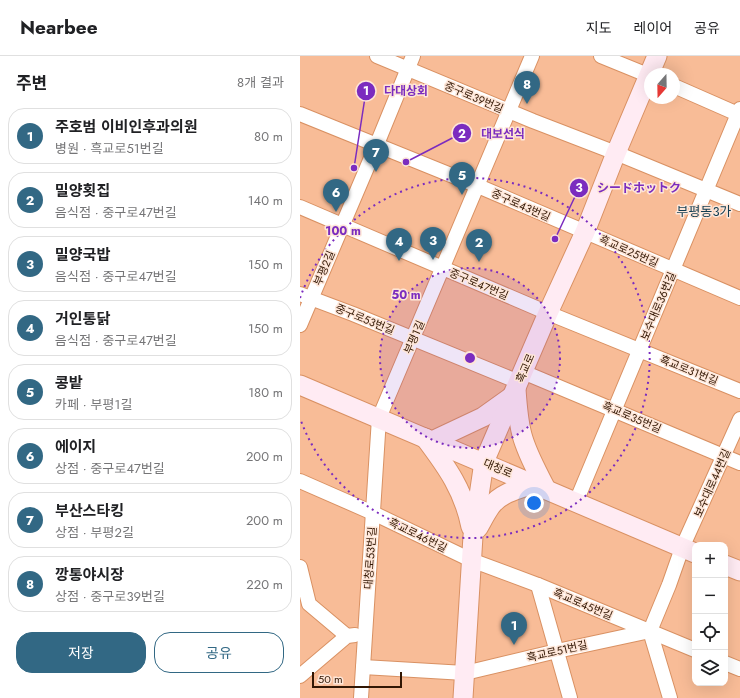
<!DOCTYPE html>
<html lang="ko">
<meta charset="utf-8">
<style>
:root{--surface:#fff;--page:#f6f6f6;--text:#202124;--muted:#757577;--line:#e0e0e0;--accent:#326884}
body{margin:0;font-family:Jost,"Noto Sans KR","Noto Sans JP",sans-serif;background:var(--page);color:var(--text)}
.controls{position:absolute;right:12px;bottom:12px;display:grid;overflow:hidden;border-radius:8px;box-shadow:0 4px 16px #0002}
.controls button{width:36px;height:36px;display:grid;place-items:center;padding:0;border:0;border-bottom:1px solid var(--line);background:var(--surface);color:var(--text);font:20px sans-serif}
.compass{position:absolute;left:344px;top:12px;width:36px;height:36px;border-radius:50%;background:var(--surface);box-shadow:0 4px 16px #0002;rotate:200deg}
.scale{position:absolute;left:12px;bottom:10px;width:90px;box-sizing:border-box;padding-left:4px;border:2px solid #321704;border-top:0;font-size:11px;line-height:14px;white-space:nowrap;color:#321704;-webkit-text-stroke:3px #fee6d8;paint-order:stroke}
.you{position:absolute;left:234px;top:447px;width:14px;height:14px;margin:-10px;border:3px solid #fff;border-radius:50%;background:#1a73e8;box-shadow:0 0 0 6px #1a73e833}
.badge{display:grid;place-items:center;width:26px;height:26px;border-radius:50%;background:var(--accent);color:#fff;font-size:13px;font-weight:700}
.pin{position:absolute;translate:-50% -33px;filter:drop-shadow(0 1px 2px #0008)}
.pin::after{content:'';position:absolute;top:21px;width:14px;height:12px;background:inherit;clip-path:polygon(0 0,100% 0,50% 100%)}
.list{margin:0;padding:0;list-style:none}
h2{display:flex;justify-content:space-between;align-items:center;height:52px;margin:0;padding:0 16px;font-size:17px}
h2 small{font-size:13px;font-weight:400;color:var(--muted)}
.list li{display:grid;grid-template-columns:26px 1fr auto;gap:12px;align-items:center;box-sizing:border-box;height:56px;margin:0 8px 8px;padding:0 8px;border:1px solid var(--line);border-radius:16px}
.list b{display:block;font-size:15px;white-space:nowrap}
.list p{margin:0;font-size:13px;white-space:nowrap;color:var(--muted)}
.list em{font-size:13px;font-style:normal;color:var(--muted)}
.actions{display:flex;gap:8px;padding:12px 16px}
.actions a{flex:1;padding:9px 0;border:1px solid var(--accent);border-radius:16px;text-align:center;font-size:14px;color:var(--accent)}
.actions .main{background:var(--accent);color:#fff}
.icon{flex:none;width:22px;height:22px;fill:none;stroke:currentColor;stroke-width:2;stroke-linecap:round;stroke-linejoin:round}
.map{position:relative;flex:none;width:440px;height:642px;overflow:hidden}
header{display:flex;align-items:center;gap:24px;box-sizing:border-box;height:56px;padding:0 20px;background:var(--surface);border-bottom:1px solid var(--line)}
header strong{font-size:19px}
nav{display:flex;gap:22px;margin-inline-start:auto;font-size:14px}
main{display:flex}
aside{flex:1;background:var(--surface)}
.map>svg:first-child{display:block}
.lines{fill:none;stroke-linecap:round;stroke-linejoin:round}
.minor-casing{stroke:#d99163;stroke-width:16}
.secondary-casing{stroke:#d99163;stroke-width:21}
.minor{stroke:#fff;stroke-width:14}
.secondary{stroke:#ffebf3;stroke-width:19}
.ring{fill:none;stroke:#7b2cbf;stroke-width:2;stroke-dasharray:2 4}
.labels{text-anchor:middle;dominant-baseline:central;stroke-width:3;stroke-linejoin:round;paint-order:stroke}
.street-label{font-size:11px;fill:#321704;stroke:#fee6d8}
.quarter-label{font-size:13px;fill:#103c51;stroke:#fee6d8}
.centre{fill:#7b2cbf;stroke:#fee6d8;stroke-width:2}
.ring-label{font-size:12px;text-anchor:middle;font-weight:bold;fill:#7b2cbf;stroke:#fee6d8;stroke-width:3;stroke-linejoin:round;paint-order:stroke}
.leader{fill:none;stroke:#7b2cbf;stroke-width:1.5}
.callout-dot{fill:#7b2cbf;stroke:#fee6d8;stroke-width:1.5}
.mark-label{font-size:12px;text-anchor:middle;font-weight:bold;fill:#fff}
.callout-label{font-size:12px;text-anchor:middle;font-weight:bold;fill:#7b2cbf;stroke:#fee6d8;stroke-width:3;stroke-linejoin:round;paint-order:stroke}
</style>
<header>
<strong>Nearbee</strong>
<nav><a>지도</a><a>레이어</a><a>공유</a></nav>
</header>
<main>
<aside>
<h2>주변<small>8개 결과</small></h2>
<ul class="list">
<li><span class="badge">1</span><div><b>주호범 이비인후과의원</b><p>병원 · 흑교로51번길</p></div><em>80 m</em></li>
<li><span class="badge">2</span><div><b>밀양횟집</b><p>음식점 · 중구로47번길</p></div><em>140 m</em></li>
<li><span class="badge">3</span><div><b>밀양국밥</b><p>음식점 · 중구로47번길</p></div><em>150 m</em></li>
<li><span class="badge">4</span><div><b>거인통닭</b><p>음식점 · 중구로47번길</p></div><em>150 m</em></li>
<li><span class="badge">5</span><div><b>콩밭</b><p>카페 · 부평1길</p></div><em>180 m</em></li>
<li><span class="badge">6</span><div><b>에이지</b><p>상점 · 중구로47번길</p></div><em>200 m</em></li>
<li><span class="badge">7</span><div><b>부산스타킹</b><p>상점 · 부평2길</p></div><em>200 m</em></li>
<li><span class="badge">8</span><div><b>깡통야시장</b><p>상점 · 중구로39번길</p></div><em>220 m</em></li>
</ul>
<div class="actions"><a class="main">저장</a><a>공유</a></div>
</aside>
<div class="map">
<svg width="440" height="642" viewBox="0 0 440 642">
<rect width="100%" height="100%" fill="#f8bc97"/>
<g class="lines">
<g class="minor-casing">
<g id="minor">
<path d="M77 0 233 65 316 97 440 148"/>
<path d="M301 0 350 20"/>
<path d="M374 30 440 59"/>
<path d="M0 58 178 130 440 242"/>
<path d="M0 151 248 257 440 335"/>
<path d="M0 238 53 258 219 326"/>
<path d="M0 269 77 88 113 0"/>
<path d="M223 316 440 407"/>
<path d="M0 425 73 457 171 504 238 529 395 594"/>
<path d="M276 446 440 53"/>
<path d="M0 511 9 548 47 580"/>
<path d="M238 529 270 642"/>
<path d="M350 575 369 529 382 492 440 363"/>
<path d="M350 575 370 642"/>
<path d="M425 607 440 613"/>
<path d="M63 611 165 617 257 595 350 575"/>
<path d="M0 620 47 580 55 579"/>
<path d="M61 642 79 362 232 0"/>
</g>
</g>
<g class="secondary-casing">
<g id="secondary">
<path d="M0 329 395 497"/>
<path d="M216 333C217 348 218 364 222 379 227 398 237 415 246 433"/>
<path d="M125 382C147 411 164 435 171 471"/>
<path d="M132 385 183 361 211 341"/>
<path d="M178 472C182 465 186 457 191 450 201 437 218 433 233 428"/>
<path d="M425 509 440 515"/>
<path d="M163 642 173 480 184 406 248 257 285 176 316 97 357 0"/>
</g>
</g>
<use href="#minor" class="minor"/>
<use href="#secondary" class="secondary"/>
</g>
<circle cx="170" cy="302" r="90" fill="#7b2cbf" fill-opacity=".12"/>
<g class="ring">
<circle cx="170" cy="302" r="90"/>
<path d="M0 242A180 180 0 1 1 0 362"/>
</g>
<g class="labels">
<g class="street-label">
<text transform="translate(174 41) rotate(23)">중구로39번길</text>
<text transform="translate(221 149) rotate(24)">중구로43번길</text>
<text transform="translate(329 195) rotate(24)">흑교로25번길</text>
<text transform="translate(24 212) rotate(-67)">부평2길</text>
<text transform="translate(179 228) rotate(23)">중구로47번길</text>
<text transform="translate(358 250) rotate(-67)">보수대로36번길</text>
<text transform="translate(65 263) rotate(22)">중구로53번길</text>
<text transform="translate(114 281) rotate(-67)">부평1길</text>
<text transform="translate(225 312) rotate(-67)">흑교로</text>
<text transform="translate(389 314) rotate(22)">흑교로31번길</text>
<text transform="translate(332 361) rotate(23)">흑교로35번길</text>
<text transform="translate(198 412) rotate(23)">대청로</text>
<text transform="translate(412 427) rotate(-66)">보수대로44번길</text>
<text transform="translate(118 479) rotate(26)">흑교로46번길</text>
<text transform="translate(70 502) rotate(-86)">대청로53번길</text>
<text transform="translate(283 548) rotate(23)">흑교로45번길</text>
<text transform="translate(257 595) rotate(-13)">흑교로51번길</text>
</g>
<g class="quarter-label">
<text x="404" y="155">부평동3가</text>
</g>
</g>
<circle cx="170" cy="302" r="6" class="centre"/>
<g class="ring-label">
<text x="43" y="179">100 m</text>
<text x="106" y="243">50 m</text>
</g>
<path class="leader" d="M54 112L66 35M106 106L162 77M255 183L279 132"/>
<g class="callout-dot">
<circle cx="54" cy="112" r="4"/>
<circle cx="106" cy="106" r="4"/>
<circle cx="255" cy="183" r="4"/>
<circle cx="66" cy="35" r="10"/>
<circle cx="162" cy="77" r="10"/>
<circle cx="279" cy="132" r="10"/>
</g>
<g class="mark-label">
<text x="66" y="39">1</text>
<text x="162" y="82">2</text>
<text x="279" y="136">3</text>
</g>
<g class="callout-label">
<text x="106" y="39">다대상회</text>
<text x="203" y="82">대보선식</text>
<text x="339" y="136">シードホットク</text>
</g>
</svg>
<div class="controls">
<button>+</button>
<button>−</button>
<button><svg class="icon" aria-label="locate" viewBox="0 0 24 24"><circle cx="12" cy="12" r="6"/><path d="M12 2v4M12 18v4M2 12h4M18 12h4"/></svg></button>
<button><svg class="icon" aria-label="layers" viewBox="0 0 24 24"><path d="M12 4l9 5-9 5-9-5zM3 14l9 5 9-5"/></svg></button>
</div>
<svg class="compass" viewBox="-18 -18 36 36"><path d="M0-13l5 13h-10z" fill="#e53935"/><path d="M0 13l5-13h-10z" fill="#757577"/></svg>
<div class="scale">50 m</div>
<div class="you"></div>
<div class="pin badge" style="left:214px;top:589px">1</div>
<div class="pin badge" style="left:179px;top:206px">2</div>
<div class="pin badge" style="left:133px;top:204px">3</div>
<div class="pin badge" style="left:99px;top:205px">4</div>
<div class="pin badge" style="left:162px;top:139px">5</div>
<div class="pin badge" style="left:36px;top:156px">6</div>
<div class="pin badge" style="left:76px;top:116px">7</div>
<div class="pin badge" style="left:227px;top:48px">8</div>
</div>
</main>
